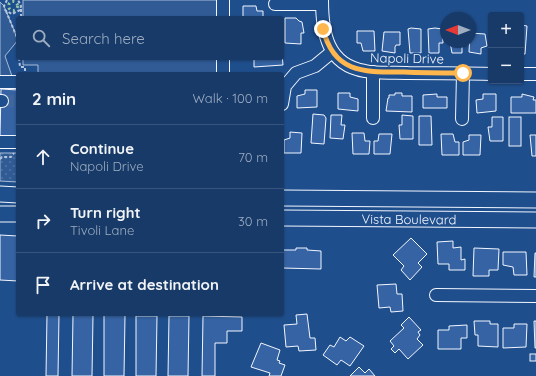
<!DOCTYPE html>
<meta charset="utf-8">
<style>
:root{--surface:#173a69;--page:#244571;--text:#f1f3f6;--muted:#9eadc0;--line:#36547d}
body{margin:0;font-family:Quicksand,sans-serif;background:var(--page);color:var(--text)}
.controls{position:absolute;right:12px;top:12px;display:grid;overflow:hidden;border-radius:4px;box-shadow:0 1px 3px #0004}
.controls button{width:36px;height:36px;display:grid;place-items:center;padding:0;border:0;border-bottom:1px solid var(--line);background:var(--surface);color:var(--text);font:20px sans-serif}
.compass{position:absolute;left:440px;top:12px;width:36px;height:36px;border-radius:50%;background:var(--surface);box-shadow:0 1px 3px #0004;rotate:270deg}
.stop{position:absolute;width:12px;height:12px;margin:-9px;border:3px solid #ffb74d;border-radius:50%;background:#fff}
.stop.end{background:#ffb74d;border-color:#fff;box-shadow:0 1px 4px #0008}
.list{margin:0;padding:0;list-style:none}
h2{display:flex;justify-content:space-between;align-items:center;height:52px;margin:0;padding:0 16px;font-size:17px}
h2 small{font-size:13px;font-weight:400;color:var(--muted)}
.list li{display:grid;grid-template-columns:26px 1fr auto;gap:12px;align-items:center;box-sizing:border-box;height:64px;padding:0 16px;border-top:1px solid var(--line)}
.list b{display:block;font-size:15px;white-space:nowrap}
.list p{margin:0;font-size:13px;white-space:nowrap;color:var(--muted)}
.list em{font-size:13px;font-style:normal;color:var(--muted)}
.icon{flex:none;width:22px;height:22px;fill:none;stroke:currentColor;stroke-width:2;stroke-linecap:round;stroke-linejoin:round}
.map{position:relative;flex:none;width:536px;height:376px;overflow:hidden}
.search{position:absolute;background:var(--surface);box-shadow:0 1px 3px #0004;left:16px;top:16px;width:268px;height:44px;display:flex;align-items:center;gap:10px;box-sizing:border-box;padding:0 14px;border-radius:4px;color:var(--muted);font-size:15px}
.panel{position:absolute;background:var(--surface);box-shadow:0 1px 3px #0004;left:16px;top:72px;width:268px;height:244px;border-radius:4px}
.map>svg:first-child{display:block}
.grass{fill:url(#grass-dots);stroke:#a8bbd7}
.built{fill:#305b95;stroke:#a8bbd7}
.building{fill:#3563a3;stroke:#f2f6ff}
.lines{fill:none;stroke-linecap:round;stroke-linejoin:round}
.minor-tunnel{stroke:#3f679d;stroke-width:12;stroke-dasharray:12 6;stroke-linecap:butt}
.minor-casing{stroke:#f2f6ff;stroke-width:14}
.major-casing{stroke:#f2f6ff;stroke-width:17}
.path{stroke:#b3c4dc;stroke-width:2;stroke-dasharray:3 2;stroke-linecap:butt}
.minor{stroke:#1f4e8c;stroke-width:12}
.major{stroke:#1f4e8c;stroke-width:15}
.hedge{stroke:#97c8a6;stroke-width:3;stroke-dasharray:2 3;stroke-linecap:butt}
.route{stroke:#ffb74d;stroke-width:5}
.labels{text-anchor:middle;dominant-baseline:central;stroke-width:3;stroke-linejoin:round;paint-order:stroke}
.street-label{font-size:13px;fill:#f2f6ff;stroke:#1f4e8c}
</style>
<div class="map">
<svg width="536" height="376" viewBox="0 0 536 376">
<defs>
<pattern id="grass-dots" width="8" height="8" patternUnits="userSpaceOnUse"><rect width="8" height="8" fill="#305b95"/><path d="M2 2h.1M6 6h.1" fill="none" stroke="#4e73a5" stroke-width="1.8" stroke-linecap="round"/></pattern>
</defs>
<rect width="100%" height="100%" fill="#1f4e8c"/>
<path class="grass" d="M0 153H18V182L0 181Z"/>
<g class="built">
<rect x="23" y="0" width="200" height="18"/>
<path d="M0 2 4 6 18 40 5 56 14 82H0Z"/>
<path d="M23 58H223V74H38V65H23Z"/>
</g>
<g class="building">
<path d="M243 6H256L257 11H263V18H243Z"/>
<path d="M285 18H296L299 21 302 22 304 33H301V44L285 43Z"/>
<path d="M521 25 527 26 525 54H521Z"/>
<path d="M411 28 421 29V53H410L408 29Z"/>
<path d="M435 28 442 29 443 43H439V53H429L428 29Z"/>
<path d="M357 31H374L375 51H363L361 43H357Z"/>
<path d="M384 32H400V45H396L395 47V53L382 51Z"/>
<path d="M470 33 485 34 487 46 481 48V54L469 52Z"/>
<path d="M462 42V53H452L450 42Z"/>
<path d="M282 54 283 65 254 67V58H282Z"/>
<path d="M1 89 18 90V137H0Z"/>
<path d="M305 90H317V107L297 108V96L305 94Z"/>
<path d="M338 93H350V97L358 99V111L338 109Z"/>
<path d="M395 93H402V96H412V112L386 111 388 98H389V95H395Z"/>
<path d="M437 94V97H447V108H423V95Z"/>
<path d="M483 94H496V111L477 113 476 100 483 99Z"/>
<path d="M522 94 534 97 533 100H536V113H511V97H522Z"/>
<path d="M313 114 324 115 326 118 324 144 311 143Z"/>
<path d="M331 115H342L341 125H345L343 139 330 138Z"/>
<path d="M402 115 413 116V139H400L399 125H402Z"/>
<path d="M419 116H431L432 145H419Z"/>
<path d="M492 117H503V141H490L488 127H492Z"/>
<rect x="509" y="117" width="12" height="29"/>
<path d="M290 132 302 133 301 153H284V140L290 138Z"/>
<path d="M352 133H364L365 141H370L369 154H353Z"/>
<path d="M379 134H392L390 154H374V141H378Z"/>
<path d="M441 134H453L455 142H459V155H442Z"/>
<path d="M469 135H481L480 155H463V142L469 140Z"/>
<path d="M530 135H536V156H532Z"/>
<path d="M0 235 18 236V281L0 280Z"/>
<path d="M411 238 427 254 418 263 422 267 410 280 401 270 404 266 393 255Z"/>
<path d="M453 241V248L461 247V260L465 259V270H449V264H438L437 242Z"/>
<path d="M296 248H307V250L321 251V269L282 268V250H296Z"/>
<path d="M474 248 499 249 498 270H489V276H473Z"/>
<path d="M503 252H526L527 275H514L513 267 503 265Z"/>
<path d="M535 253H536V277H534Z"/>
<path d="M396 284 397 294H402L403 311 391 312 390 307 379 308 377 285Z"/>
<path d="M47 314H59L58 376H46Z"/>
<path d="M307 314 310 338H315L316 350 299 351 298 346 286 347 284 325 297 324 296 315Z"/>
<path d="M73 315H93L92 376H72Z"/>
<path d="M104 315H125L124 376H104Z"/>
<path d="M136 316H157L156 376H136Z"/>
<path d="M169 316H189L188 376H168Z"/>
<path d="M203 316 242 317V331H227V343H215V376H202Z"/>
<path d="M409 317 421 330 418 332 420 335 417 339 423 345 408 359 399 349 395 353 391 349 394 346 390 341 404 328 401 325Z"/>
<path d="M474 321H490V324H498V347L478 346V335H475Z"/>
<path d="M534 321H536V348H535Z"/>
<path d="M514 324H527L526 347 503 348V328H514Z"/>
<path d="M467 325V338H461V349H438V330H449V326Z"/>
<path d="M340 337 346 341 350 337 364 346 350 366 341 360 337 365 323 355 330 345 334 347Z"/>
<path d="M261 343 280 350 277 360 280 361 279 363 285 365 281 376H269L270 373 251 367Z"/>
<rect x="530" y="354" width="6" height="7"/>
<path d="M359 367 365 373 369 369 375 376H350Z"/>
</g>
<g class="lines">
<path class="minor-tunnel" d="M2 101H18"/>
<g class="minor-casing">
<g id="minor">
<path d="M223 0V18"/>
<path d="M322 0C322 32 327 65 365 71 378 74 394 72 408 73 435 73 463 73 491 74"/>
<path d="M275 4H322"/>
<path d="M223 58V74"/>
<path d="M521 74H536"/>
<path d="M0 82H18"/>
<path d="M0 101H2"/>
<path d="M282 104 285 86 296 73 315 66 332 52"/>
<path d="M373 118V72"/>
<path d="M462 119 463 73"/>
<path d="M0 142H18"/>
<path d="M436 295 536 296"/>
</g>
</g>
<g class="major-casing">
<g id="major">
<path d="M0 194 18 195"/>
<path d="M282 198 536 200"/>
<path d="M0 214H18"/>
<path id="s1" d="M282 218 536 220"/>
</g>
</g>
<g class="path">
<path d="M7 0 4 6 5 10 12 14 20 10 21 6 18 0"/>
<path d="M21 9V18"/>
<path d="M6 11 18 40"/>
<path d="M19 58 20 67H25V73"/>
<path d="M0 159 2 157H11L14 153"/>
</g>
<use href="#minor" class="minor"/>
<use href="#major" class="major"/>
<circle class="hedge" cx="13" cy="6" r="4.5"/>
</g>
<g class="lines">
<path class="route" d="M323 29C334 74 365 72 404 72 423 73 443 73 463 73"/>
</g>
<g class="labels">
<g class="street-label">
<text transform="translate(407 58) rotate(1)">Napoli Drive</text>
<text stroke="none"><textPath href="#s1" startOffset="127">Vista Boulevard</textPath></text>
</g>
</g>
</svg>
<div class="controls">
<button>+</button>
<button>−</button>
</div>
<svg class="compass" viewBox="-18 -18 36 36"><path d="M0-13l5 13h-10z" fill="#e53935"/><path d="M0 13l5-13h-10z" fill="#9eadc0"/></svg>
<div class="stop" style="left:463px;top:73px"></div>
<div class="stop end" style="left:323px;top:29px"></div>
<div class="search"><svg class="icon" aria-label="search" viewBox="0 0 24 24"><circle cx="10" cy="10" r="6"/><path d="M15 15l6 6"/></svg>Search here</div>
<section class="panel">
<h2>2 min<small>Walk · 100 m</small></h2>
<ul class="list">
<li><svg class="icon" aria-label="ahead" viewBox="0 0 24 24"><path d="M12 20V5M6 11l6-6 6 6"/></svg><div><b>Continue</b><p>Napoli Drive</p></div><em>70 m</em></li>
<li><svg class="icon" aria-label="right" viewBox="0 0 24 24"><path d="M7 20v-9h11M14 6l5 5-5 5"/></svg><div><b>Turn right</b><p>Tivoli Lane</p></div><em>30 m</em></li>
<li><svg class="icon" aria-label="arrive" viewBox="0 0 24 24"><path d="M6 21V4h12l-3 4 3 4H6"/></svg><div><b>Arrive at destination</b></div></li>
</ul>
</section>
</div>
